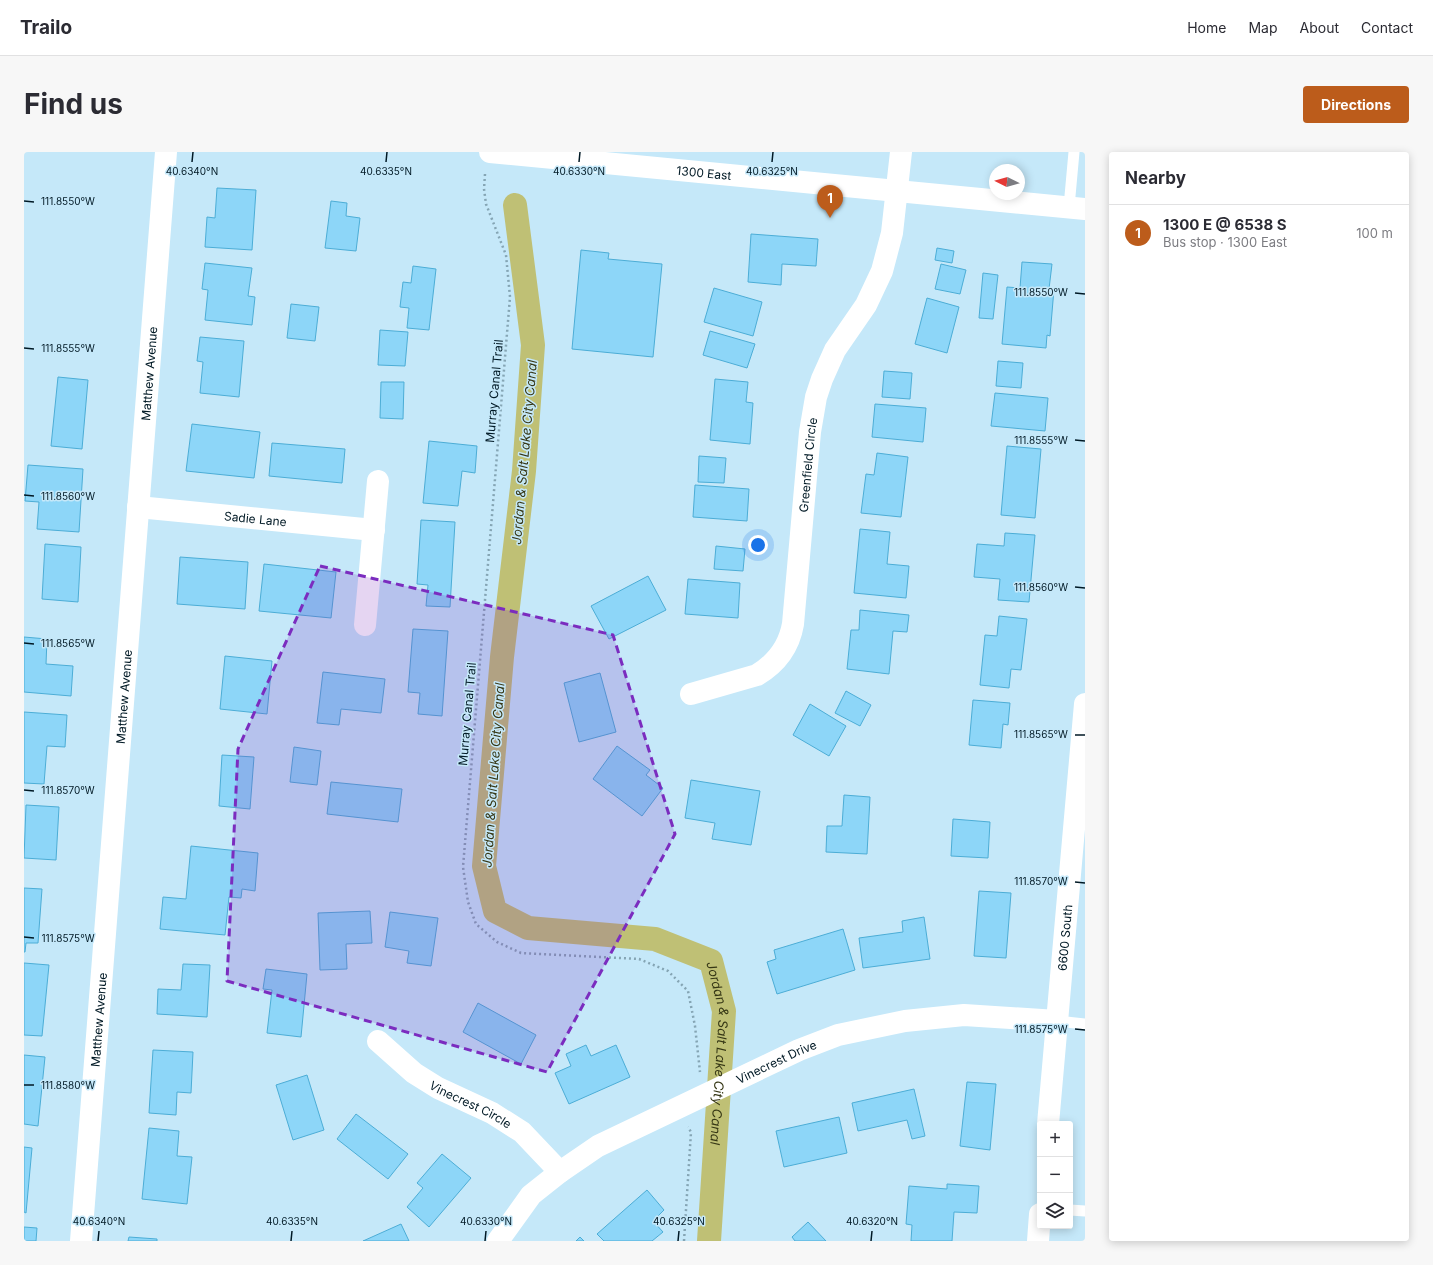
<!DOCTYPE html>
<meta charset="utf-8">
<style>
:root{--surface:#fff;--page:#f7f7f7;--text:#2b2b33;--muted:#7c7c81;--line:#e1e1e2;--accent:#bc5c1b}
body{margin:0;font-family:Inter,sans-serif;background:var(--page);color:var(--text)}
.controls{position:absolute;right:12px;bottom:12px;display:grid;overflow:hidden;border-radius:4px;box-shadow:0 2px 10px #0003}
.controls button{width:36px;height:36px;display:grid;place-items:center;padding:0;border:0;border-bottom:1px solid var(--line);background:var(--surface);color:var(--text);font:20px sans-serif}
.compass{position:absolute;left:965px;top:12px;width:36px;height:36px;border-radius:50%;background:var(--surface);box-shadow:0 2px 10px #0003;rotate:275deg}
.you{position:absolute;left:734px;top:393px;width:14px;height:14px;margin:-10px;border:3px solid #fff;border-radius:50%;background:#1a73e8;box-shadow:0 0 0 6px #1a73e833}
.badge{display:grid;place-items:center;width:26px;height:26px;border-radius:50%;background:var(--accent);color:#fff;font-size:13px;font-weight:700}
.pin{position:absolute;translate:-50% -33px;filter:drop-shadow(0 1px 2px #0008)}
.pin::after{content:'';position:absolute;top:21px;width:14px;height:12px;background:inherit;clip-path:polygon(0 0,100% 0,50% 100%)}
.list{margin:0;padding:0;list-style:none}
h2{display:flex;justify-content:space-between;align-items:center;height:52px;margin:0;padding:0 16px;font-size:17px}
h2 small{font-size:13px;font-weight:400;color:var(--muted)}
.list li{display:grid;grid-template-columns:26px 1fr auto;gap:12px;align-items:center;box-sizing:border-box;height:56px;padding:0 16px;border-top:1px solid var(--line)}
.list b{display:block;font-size:15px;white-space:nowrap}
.list p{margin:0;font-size:13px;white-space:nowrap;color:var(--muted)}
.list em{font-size:13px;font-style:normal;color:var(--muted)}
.icon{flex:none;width:22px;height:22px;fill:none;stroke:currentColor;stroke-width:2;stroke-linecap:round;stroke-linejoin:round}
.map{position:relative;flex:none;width:1061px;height:1089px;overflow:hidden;border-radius:4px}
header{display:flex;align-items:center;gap:24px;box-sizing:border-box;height:56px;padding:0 20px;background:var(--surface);border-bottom:1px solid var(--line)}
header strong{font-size:19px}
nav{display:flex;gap:22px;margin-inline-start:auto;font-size:14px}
.intro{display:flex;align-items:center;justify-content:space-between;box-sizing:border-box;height:96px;padding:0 24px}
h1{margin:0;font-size:28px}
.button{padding:10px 18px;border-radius:4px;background:var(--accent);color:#fff;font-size:14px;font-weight:700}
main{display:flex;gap:24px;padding:0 24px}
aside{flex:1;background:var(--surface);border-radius:4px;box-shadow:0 2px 10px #0003}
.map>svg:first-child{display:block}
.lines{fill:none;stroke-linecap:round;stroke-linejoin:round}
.canal{stroke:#bfc075;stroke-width:24}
.building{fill:#8dd6f8;stroke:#4cadd6}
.path{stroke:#85a5b4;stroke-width:2.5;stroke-dasharray:2 3;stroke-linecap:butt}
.lane{stroke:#fff;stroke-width:11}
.street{stroke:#fff;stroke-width:22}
.secondary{stroke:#fff;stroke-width:22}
.marked{fill:#7b2cbf;fill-opacity:0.2;stroke:#7b2cbf;stroke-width:3;stroke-dasharray:8 5;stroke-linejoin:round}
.ticks{fill:none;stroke:#001925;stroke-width:1.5}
.labels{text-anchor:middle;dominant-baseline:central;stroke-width:3;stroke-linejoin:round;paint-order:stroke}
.street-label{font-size:12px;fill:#001925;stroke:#c5e8f9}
.water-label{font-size:13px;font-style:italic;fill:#363715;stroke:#c5e8f9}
.ticks-label{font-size:10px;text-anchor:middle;fill:#001925;stroke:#c5e8f9;stroke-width:3;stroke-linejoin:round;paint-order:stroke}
</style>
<header>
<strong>Trailo</strong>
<nav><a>Home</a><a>Map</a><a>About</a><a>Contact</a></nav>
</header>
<div class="intro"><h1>Find us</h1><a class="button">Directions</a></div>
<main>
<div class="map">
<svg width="1061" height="1089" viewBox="0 0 1061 1089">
<rect width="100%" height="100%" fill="#c5e8f9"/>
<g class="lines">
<path class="canal" id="s1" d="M491 53 509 193 500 319 478 505 460 714 471 759 504 776 631 787 687 809 700 859 685 1089"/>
</g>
<g class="building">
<path d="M193 36 232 38 228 98 181 95 183 65 191 66Z"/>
<path d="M307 49 323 51 322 64 336 66 332 99 301 96Z"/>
<path d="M727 82 794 87 792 114 758 112 757 133 724 130Z"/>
<path d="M913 96 930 99 928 111 911 108Z"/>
<path d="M557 98 585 101 584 107 638 112 629 205 548 197Z"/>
<path d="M998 110 1028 112 1025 137H1030L1026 184 1023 183 1022 196 978 192 983 135 996 136Z"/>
<path d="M181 111 228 116 224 144 231 145 228 173 181 168 184 138 178 137Z"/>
<path d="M917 112 942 118 936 142 911 137Z"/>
<path d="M389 114 412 117 405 178 383 176 385 156 376 155 379 130 387 131Z"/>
<path d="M959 121 974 123 969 167 955 166Z"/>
<path d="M690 136 738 150 729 184 680 170Z"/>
<path d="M903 146 935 155 923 201 891 192Z"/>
<path d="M267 152 295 155 291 189 263 186Z"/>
<path d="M356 178 384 180 381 214 354 213Z"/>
<path d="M686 179 731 192 723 216 679 203Z"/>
<path d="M176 185 220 189 215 245 176 241 179 210 173 209Z"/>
<path d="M974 209 999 211 997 236 972 234Z"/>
<path d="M860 219 888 221 886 247 858 245Z"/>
<path d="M34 225 64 228 58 297 27 294Z"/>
<path d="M691 227 724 230 722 250 729 251 726 292 686 288Z"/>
<path d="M357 230H380L379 267 356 266Z"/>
<path d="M971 241 1024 246 1021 279 967 274Z"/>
<path d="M851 252 902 256 899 290 848 285Z"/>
<path d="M168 272 236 280 230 326 162 319Z"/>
<path d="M405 289 453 294 451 321 438 319 434 354 399 351Z"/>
<path d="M248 291 321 297 318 331 245 324Z"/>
<path d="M983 294 1017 297 1011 366 977 363Z"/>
<path d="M853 301 884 305 877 365 837 361 842 322 850 323Z"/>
<path d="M675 304 702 306 700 331 674 330Z"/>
<path d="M4 313 59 317 55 380 13 377 15 350 1 349Z"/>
<path d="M671 333 725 337 723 369 669 365Z"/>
<path d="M397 368 431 370 426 455 402 454 404 433 393 432Z"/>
<path d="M836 377 866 380 863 412 885 414 882 446 830 441Z"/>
<path d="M981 381 1011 383 1005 450 974 448 976 427 950 425 953 392 980 394Z"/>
<path d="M21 392 57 395 54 450 18 447Z"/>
<path d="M692 394 721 397 719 419 690 417Z"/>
<path d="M156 405 224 410 221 457 153 452Z"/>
<path d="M240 412 312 420 307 466 235 459Z"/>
<path d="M624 424 642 458 585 487 567 454Z"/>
<path d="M664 427 716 431 714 466 661 462Z"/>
<path d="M836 458 885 463 883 480 869 479 865 522 823 517 827 478H835Z"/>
<path d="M975 464 1003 467 997 518 987 517 985 536 956 533 961 483 973 484Z"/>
<path d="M389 477 424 479 418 564 394 562 396 541 384 540Z"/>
<path d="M0 485 23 487 22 512 49 514 47 544 0 540Z"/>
<path d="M201 504 248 509 243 562 196 557Z"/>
<path d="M299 520 361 527 357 561 317 557 315 573 293 571Z"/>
<path d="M576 521 592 580 555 590 540 531Z"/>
<path d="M822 539 847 553 836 574 811 561Z"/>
<path d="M949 548 986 551 984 573 979 572 977 596 945 593Z"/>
<path d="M786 552 822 574 805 604 769 583Z"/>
<path d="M0 560 43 563 41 595 23 594 20 632 0 631Z"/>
<path d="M593 594 626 618 622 623 639 636 618 664 569 627Z"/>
<path d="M270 595 297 599 293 633 266 630Z"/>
<path d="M198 603 230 605 226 657 195 654Z"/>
<path d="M667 628 736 639 727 693 688 687 691 671 661 666Z"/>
<path d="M307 630 378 637 374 670 303 662Z"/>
<path d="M820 643 846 645 843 702 802 700 803 674H818Z"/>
<path d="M2 653 35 655 32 708 0 706Z"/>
<path d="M929 667 966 670 964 706 927 704Z"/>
<path d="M167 694 234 701 231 739 218 737 217 746 205 745 201 783 136 777 139 745 162 747Z"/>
<path d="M0 736 18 737 14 791H2L1 800H0Z"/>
<path d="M955 739 987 741 982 806 950 804Z"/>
<path d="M346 759 348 791 322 792 323 817 296 818 294 761Z"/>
<path d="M366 760 414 766 407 814 383 811 385 799 361 795Z"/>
<path d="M900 765 906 807 839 816 835 786 879 780 878 769Z"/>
<path d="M819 777 831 818 753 842 743 810 752 807 750 798Z"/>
<path d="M0 811 25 813 18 884 0 883Z"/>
<path d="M159 812 186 813 183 865 133 862 134 837 157 838Z"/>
<path d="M242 817 283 822 277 885 243 881 248 838 239 837Z"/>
<path d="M454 851 512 883 497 912 439 880Z"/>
<path d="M562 893 567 904 592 893 606 925 545 952 531 921 547 914 542 902Z"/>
<path d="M129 898 169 900 167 941 153 940 152 963 125 961Z"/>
<path d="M0 903 21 905 14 974 0 972Z"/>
<path d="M283 923 300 978 269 988 252 933Z"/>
<path d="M943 930 972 932 966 998 936 994Z"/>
<path d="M890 937 901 984 888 987 883 968 834 979 828 951Z"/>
<path d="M332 962 384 1002 364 1027 313 987Z"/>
<path d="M815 965 823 1001 760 1015 752 979Z"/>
<path d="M125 976 155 979 153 1004 168 1005 163 1052 118 1047Z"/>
<path d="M0 995 8 996 2 1061 0 1060Z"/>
<path d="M418 1002 447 1026 405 1075 383 1055 399 1036 393 1031Z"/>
<path d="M923 1032 955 1034 953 1061 930 1060 928 1089H887L888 1073 882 1072 885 1034 923 1037Z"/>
<path d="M623 1038 640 1058 629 1069 639 1080 628 1089H580L573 1082Z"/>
<path d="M784 1070 802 1089H771L768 1085Z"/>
<path d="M377 1072 385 1089H339Z"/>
<path d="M0 1075 13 1076 12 1089H0Z"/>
<path d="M105 1085 133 1087V1089H104Z"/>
<path d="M556 1085 560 1089H552Z"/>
</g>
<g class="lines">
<g class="path">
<path d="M461 22 460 37 462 52 482 103 486 145 439 715 444 750 452 772 473 790 497 801 615 807 644 819 664 839 671 874 676 920"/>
<path d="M660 1089 667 980 664 975"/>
</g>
<g class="lane">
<path d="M1045 55 1050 0"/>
<path d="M1033 869 1061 872"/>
<path d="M1046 1058 1061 1059"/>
</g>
<g class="street">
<path id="s2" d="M114 355 350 378"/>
<path d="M341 473 354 329"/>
<path id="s3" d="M667 542 733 523C753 511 765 495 769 472L786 280 792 245 798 227 811 198 842 153 858 119 868 81 877 0"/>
<path id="s4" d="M354 889 390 921 414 936 468 961 498 980 536 1020"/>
<path id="s5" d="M57 1089 142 0"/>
<path id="s6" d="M474 1089 507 1043 536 1020 574 994 775 898 814 883 881 869 940 863 1033 869"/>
</g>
<g class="secondary">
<path id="s7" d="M466 0 1061 57"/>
<path id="s8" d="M1024 972 1061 552"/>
<path d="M1014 1089 1016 1062"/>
</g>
</g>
<path class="marked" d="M296 414 589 483 651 682 523 920 203 829 214 597Z"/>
<path class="ticks" d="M168 10 169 0M362 10 363 0M555 10 556 0M748 10 749 0M0 49 10 50M1051 141 1061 142M0 196 10 197M1051 288 1061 289M0 343 10 344M1051 435 1061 436M0 491 10 492M1051 583H1061M0 638 10 639M1051 730 1061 731M0 785 10 786M1051 877 1061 878M0 933H10M74 1089 75 1079M267 1089 268 1079M461 1089 462 1079M654 1089 655 1079M847 1089 848 1079"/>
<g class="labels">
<g class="street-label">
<text stroke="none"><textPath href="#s7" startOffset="215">1300 East</textPath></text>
<text stroke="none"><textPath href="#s5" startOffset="870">Matthew Avenue</textPath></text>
<text transform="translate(470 239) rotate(-85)">Murray Canal Trail</text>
<text stroke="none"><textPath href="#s3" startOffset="293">Greenfield Circle</textPath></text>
<text stroke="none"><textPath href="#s2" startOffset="118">Sadie Lane</textPath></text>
<text stroke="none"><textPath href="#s5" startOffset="546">Matthew Avenue</textPath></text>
<text transform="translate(443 562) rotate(-85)">Murray Canal Trail</text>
<text stroke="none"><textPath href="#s8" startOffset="187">6600 South</textPath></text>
<text stroke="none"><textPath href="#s5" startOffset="222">Matthew Avenue</textPath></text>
<text stroke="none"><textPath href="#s6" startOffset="337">Vinecrest Drive</textPath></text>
<text stroke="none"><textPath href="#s4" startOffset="113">Vinecrest Circle</textPath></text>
</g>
<g class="water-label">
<text transform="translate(500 300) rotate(-85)">Jordan &amp; Salt Lake City Canal</text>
<text transform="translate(469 623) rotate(-86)">Jordan &amp; Salt Lake City Canal</text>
<text stroke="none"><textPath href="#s1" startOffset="1029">Jordan &amp; Salt Lake City Canal</textPath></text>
</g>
</g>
<g class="ticks-label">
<text x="168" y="23">40.6340°N</text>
<text x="362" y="23">40.6335°N</text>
<text x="555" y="23">40.6330°N</text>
<text x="748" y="23">40.6325°N</text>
<text x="44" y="53">111.8550°W</text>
<text x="1017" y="144">111.8550°W</text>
<text x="44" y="200">111.8555°W</text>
<text x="1017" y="292">111.8555°W</text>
<text x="44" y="348">111.8560°W</text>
<text x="1017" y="439">111.8560°W</text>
<text x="44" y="495">111.8565°W</text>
<text x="1017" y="586">111.8565°W</text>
<text x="44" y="642">111.8570°W</text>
<text x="1017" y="733">111.8570°W</text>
<text x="44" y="790">111.8575°W</text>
<text x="1017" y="881">111.8575°W</text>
<text x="44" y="937">111.8580°W</text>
<text x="75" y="1073">40.6340°N</text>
<text x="268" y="1073">40.6335°N</text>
<text x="462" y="1073">40.6330°N</text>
<text x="655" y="1073">40.6325°N</text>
<text x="848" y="1073">40.6320°N</text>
</g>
</svg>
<div class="controls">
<button>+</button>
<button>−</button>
<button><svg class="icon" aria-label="layers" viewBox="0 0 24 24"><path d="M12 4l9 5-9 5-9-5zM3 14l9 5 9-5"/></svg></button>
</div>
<svg class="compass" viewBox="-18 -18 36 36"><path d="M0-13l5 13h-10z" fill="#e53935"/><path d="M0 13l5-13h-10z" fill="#7c7c81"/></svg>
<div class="you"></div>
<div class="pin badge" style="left:806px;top:66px">1</div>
</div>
<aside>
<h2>Nearby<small></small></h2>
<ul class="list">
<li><span class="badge">1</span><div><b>1300 E @ 6538 S</b><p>Bus stop · 1300 East</p></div><em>100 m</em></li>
</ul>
</aside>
</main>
